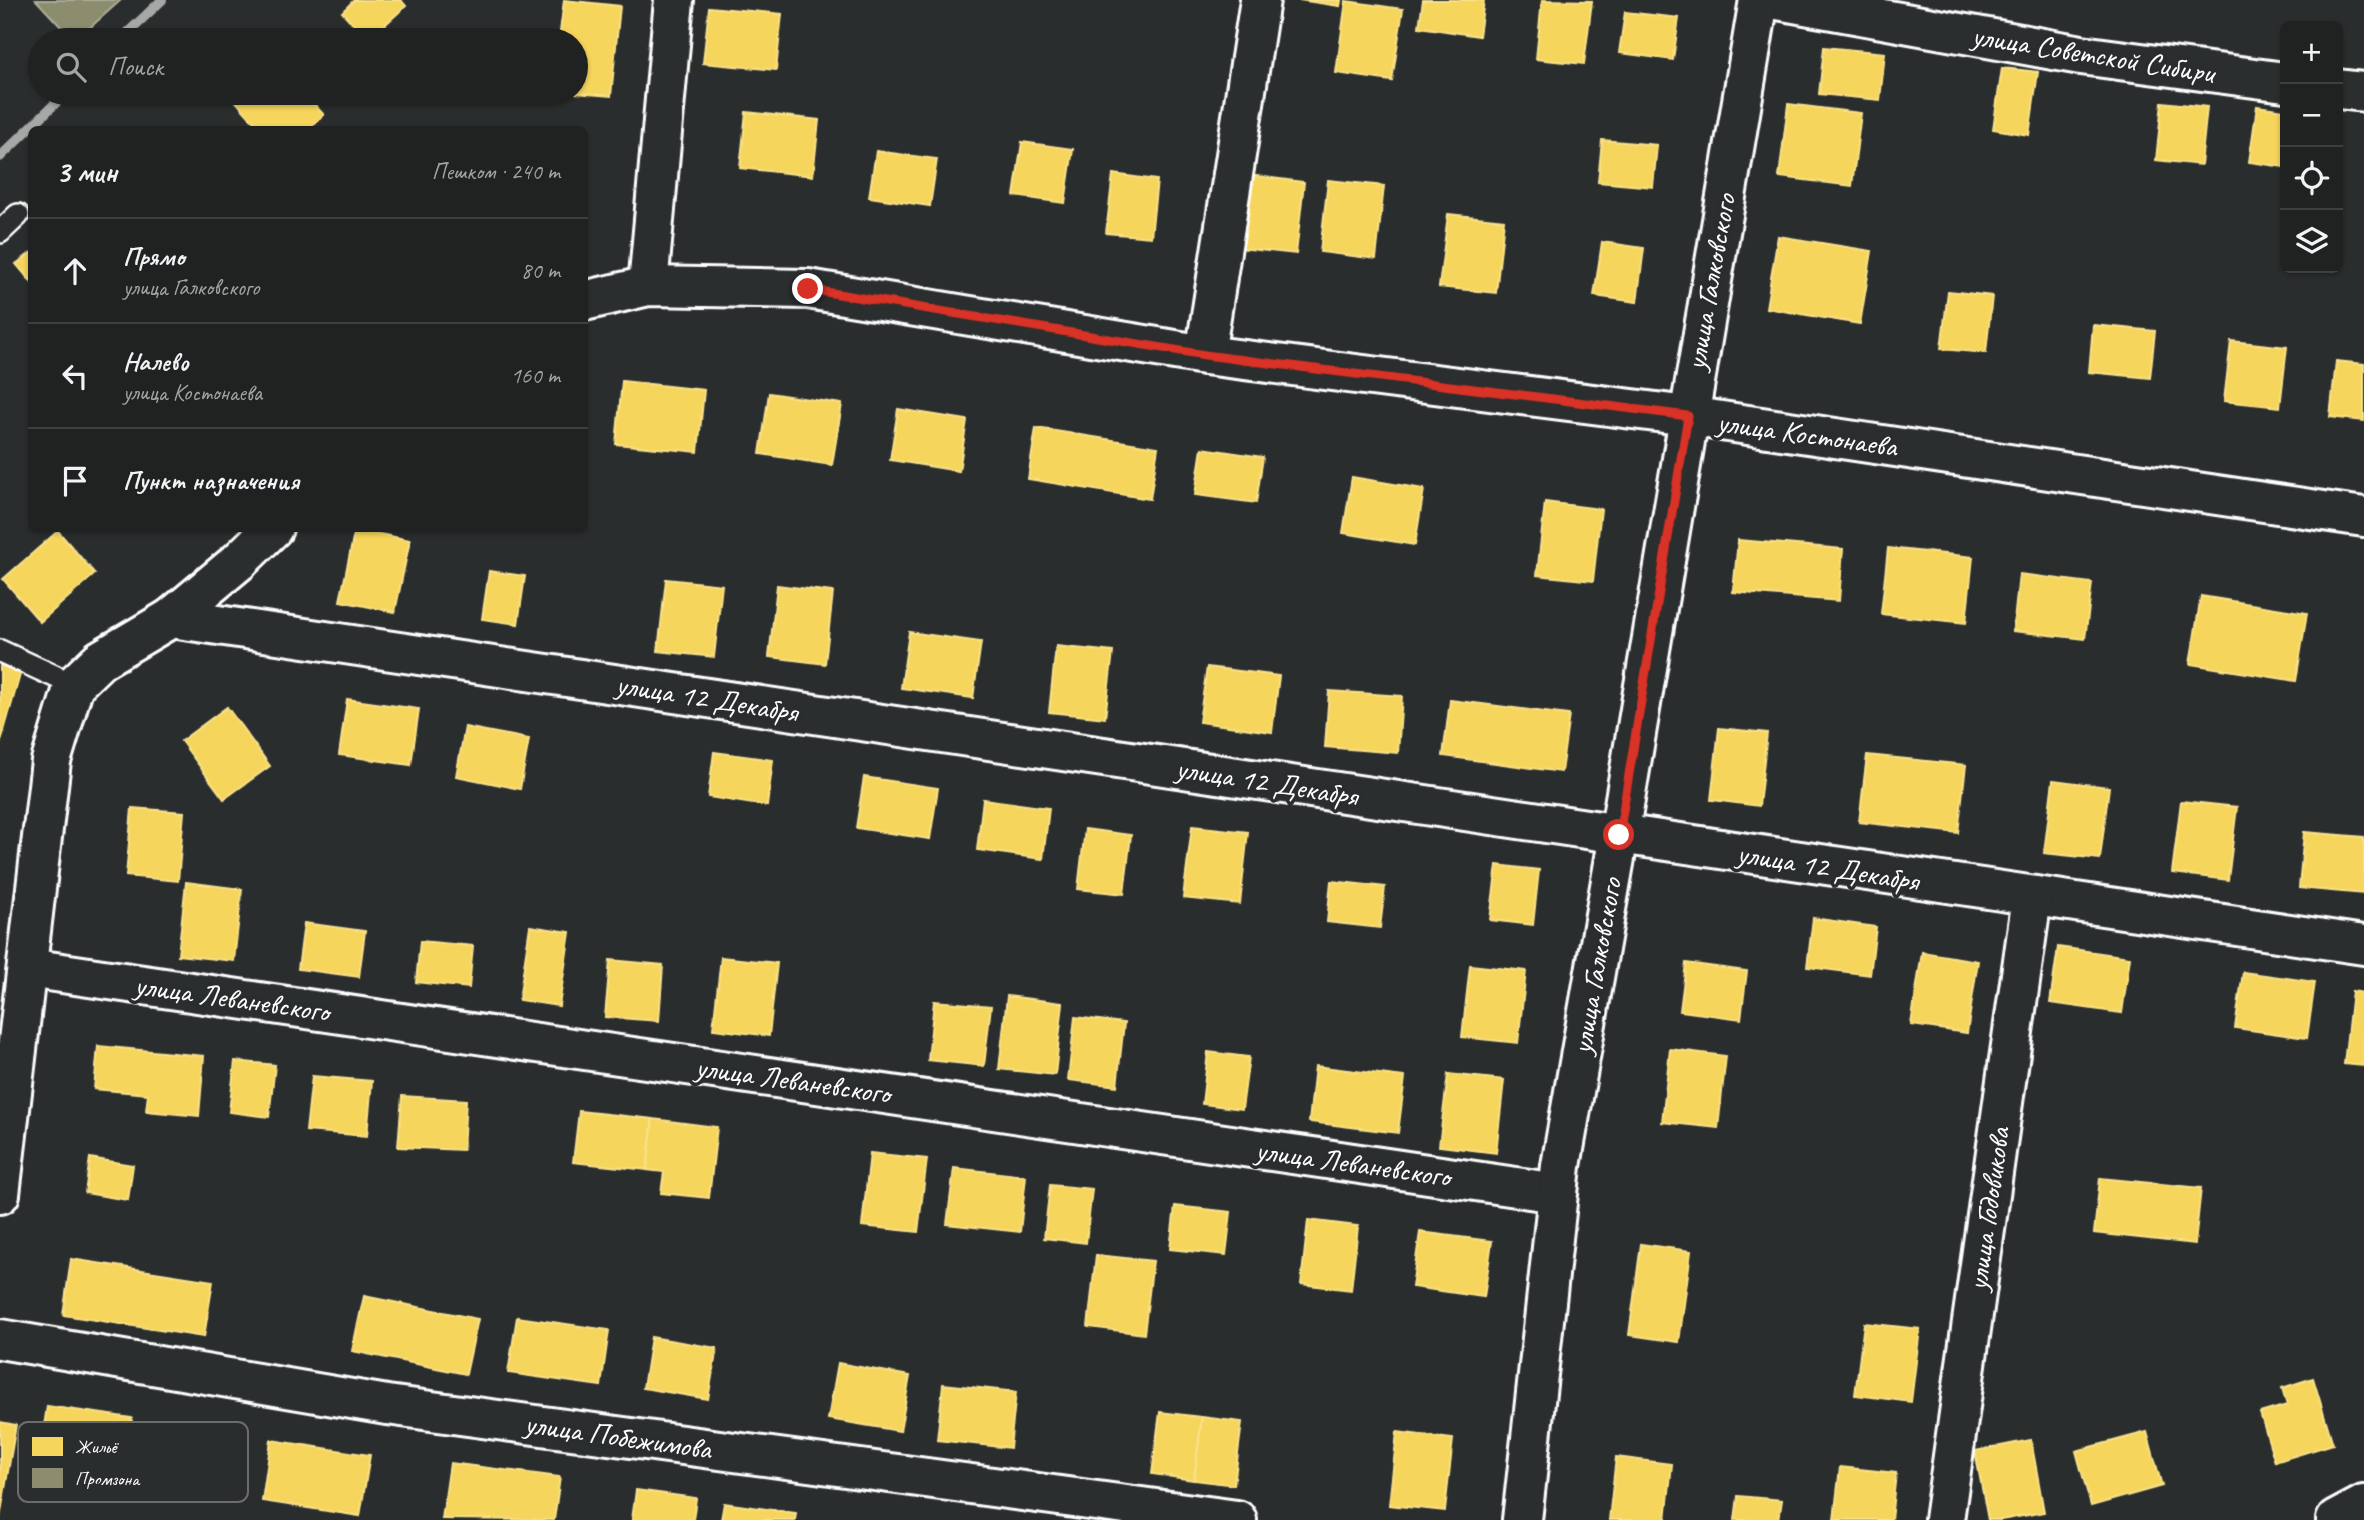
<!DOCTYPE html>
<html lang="ru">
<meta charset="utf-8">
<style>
:root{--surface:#202222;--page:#282a2a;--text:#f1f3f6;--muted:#a2a4a5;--line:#3d3f40}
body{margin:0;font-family:Caveat,sans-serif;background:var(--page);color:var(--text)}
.controls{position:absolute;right:21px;top:21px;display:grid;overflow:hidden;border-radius:10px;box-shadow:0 2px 5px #0004}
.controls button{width:63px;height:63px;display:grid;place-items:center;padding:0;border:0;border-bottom:2px solid var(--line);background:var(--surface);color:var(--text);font:35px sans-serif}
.stop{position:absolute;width:21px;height:21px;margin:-16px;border:5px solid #d93025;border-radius:50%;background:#fff}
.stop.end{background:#d93025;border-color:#fff;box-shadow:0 2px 7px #0008}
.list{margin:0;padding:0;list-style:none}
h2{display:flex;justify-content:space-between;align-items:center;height:91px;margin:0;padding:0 28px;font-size:30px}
h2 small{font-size:23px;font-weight:400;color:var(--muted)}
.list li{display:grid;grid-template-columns:46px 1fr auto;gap:21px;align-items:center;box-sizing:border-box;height:105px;padding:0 28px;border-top:2px solid var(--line)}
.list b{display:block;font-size:26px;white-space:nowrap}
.list p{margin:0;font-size:23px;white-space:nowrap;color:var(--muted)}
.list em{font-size:23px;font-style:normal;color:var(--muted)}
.icon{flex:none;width:38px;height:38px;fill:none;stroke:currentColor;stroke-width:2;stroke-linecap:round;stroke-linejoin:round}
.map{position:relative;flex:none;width:2364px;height:1520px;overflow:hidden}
.search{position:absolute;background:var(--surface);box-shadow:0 2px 5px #0004;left:28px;top:28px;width:560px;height:77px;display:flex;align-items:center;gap:18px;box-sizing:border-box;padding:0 24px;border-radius:38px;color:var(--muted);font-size:26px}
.panel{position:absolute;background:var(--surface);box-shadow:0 2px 5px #0004;left:28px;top:126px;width:560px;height:406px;border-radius:10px}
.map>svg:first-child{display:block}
.homes{fill:#f6d55c;stroke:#f9e28d;stroke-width:2}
.industry{fill:#8c8c6e;stroke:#aeae9a;stroke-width:2}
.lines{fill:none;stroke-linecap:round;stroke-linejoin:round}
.stream{stroke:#a6a7a7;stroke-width:10}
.service-casing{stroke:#fff;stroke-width:26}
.minor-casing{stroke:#fff;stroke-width:44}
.service{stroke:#2a2d2e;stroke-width:21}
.minor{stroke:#2a2d2e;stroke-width:38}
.route{stroke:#d93025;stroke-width:9}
.labels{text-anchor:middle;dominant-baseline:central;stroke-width:7;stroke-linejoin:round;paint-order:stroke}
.street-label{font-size:30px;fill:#fff;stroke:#2a2d2e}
.key{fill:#2a2d2e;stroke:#6a6c6d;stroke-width:2}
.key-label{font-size:19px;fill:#fff}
</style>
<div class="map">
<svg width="2364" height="1520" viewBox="0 0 2364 1520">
<rect width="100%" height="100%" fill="#2a2d2e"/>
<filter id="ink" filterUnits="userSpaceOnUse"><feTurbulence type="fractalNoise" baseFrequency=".0143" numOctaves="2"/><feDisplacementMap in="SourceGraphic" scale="14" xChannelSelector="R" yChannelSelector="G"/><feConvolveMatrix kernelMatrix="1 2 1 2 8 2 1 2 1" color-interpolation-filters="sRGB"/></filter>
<g filter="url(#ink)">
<g class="homes">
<path d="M354 0H401L406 6 368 40 342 12Z"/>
<path d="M564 0 620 6 611 96 576 93V40H559Z"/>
<path d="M1299 0H1341L1340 6Z"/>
<path d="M1423 0H1484L1479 36 1419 27Z"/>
<path d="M1542 0 1592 1 1584 64 1536 59Z"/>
<path d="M1346 1 1403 9 1392 81 1336 73Z"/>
<path d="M709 7 782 14 776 70 703 63Z"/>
<path d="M1625 12 1679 18 1673 60 1619 53Z"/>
<path d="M1824 47 1885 53 1880 100 1819 94Z"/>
<path d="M2002 68 2038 72 2029 135 1993 129Z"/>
<path d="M239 93H304L324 115 308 130H261L233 98Z"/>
<path d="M2162 102 2207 107 2201 165 2156 160Z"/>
<path d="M1788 104 1861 113 1852 186 1779 177Z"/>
<path d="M2257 106 2285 110V167L2249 162Z"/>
<path d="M746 112 819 120 813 176 740 168Z"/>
<path d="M1602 140 1657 145 1653 187 1598 182Z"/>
<path d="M1022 142 1073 149 1065 203 1014 196Z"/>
<path d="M876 151 937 159 930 206 869 197Z"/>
<path d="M1113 174 1157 180 1151 237 1106 233Z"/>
<path d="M1248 175 1304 182 1296 254 1240 248Z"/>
<path d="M1328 180 1384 186 1376 259 1320 252Z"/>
<path d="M1448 214 1504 220 1496 293 1439 287Z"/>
<path d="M1778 236 1872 251 1860 324 1766 308Z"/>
<path d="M1602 242 1644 248 1637 302 1594 296Z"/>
<path d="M32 252V283L16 264Z"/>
<path d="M1948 291 1992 296 1986 353 1941 349Z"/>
<path d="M2093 325 2155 331 2150 378 2089 372Z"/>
<path d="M2231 341 2287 347 2280 407 2224 401Z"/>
<path d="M2336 361 2364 364V421L2330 417Z"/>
<path d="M622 381 704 390 698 452 616 444Z"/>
<path d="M769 393 842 404 832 465 760 454Z"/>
<path d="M898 409 967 420 959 471 890 460Z"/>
<path d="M1036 428 1158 447 1150 499 1028 479Z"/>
<path d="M1202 448 1263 457 1256 503 1195 495Z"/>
<path d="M1352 477 1424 489 1415 545 1343 533Z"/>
<path d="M1545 502 1601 509 1593 581 1537 575Z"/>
<path d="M355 529 410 540 395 612 340 601Z"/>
<path d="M58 531 95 574 40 622 3 579Z"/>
<path d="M1738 540 1843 549 1839 601 1733 592Z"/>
<path d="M1888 548 1973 557 1966 623 1881 614Z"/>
<path d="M489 571 525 576 518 624 482 619Z"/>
<path d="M2019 574 2092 583 2085 639 2013 631Z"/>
<path d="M666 579 722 585 714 657 658 651Z"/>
<path d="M777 585 833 592 825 664 769 657Z"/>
<path d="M2201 596 2307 613 2296 681 2190 664Z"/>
<path d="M909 632 981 642 973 698 901 688Z"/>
<path d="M1056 646 1113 652 1105 718 1049 712Z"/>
<path d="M0 666 21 671 0 745Z"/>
<path d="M1207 667 1279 676 1272 732 1199 722Z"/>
<path d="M1329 691 1402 696 1398 753 1325 747Z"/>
<path d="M347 699 419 709 411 765 339 755Z"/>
<path d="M1450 700 1569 715 1561 772 1443 756Z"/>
<path d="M227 707 270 766 224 799 181 741Z"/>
<path d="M465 727 529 739 520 789 456 776Z"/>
<path d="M1719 728 1767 733 1759 806 1711 800Z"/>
<path d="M714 752 773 760 767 806 708 797Z"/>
<path d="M1867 755 1966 765 1958 833 1859 822Z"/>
<path d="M864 777 938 788 930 839 856 828Z"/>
<path d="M2053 780 2109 787 2100 859 2044 853Z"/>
<path d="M983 799 1049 808 1043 859 977 850Z"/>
<path d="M2181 801 2237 807 2228 880 2172 873Z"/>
<path d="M132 808 184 812 178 881 126 876Z"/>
<path d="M1192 826 1248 832 1240 904 1183 898Z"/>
<path d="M1085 829 1131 835 1124 894 1078 889Z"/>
<path d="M2304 832 2364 837V894L2299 888Z"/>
<path d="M1497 865 1539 870 1533 925 1490 920Z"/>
<path d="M1331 881 1385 887 1380 928 1327 922Z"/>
<path d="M186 882 242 889 234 961 178 955Z"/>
<path d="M1813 918 1876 927 1870 975 1807 967Z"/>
<path d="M304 923 365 931 359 977 298 969Z"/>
<path d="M530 926 570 932 559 1006 519 1000Z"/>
<path d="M420 941 473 946 469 988 416 982Z"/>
<path d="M2058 947 2130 957 2122 1013 2050 1003Z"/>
<path d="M1922 952 1978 961 1967 1033 1911 1025Z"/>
<path d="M721 957 777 963 769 1036 713 1029Z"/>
<path d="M610 960 663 965 659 1021 605 1017Z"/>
<path d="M1686 963 1747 971 1741 1019 1680 1011Z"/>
<path d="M1470 965 1526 971 1518 1043 1462 1037Z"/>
<path d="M2243 972 2315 982 2307 1038 2235 1028Z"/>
<path d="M2352 991 2364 993V1066L2344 1064Z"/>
<path d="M1007 996 1063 1003 1055 1075 999 1069Z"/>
<path d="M934 1001 991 1006 984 1066 928 1060Z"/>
<path d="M1075 1017 1124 1023 1117 1086 1068 1080Z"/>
<path d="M98 1046 204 1056 199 1116 146 1111 148 1094 94 1089Z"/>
<path d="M1670 1049 1726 1056 1718 1128 1662 1122Z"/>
<path d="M1208 1052 1249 1057 1242 1109 1202 1104Z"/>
<path d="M235 1061 275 1065 269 1117 229 1112Z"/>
<path d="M1315 1066 1405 1077 1398 1133 1309 1122Z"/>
<path d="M1448 1074 1504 1080 1496 1153 1439 1146Z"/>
<path d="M312 1076 372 1081 367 1136 306 1131Z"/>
<path d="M402 1096 466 1100 463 1150 398 1147Z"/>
<path d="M579 1111 653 1119 647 1170 573 1162Z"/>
<path d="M653 1119 717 1127 709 1198 661 1193 664 1172 647 1170Z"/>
<path d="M870 1153 927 1159 918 1232 862 1226Z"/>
<path d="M90 1158 133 1165 128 1200 85 1193Z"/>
<path d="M954 1168 1026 1176 1020 1232 947 1224Z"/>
<path d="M2100 1178 2201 1188 2195 1244 2094 1233Z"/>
<path d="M1050 1185 1092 1189 1086 1243 1044 1238Z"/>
<path d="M1175 1206 1231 1212 1226 1255 1170 1249Z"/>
<path d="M1308 1220 1358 1226 1351 1290 1301 1284Z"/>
<path d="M1420 1232 1492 1241 1484 1297 1412 1287Z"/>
<path d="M1641 1244 1691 1251 1679 1342 1629 1335Z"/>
<path d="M1096 1255 1153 1261 1144 1334 1088 1327Z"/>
<path d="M71 1259 213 1281 204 1337 63 1315Z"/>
<path d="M364 1296 478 1319 466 1374 352 1351Z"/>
<path d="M517 1317 609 1330 601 1386 508 1373Z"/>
<path d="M1864 1323 1920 1329 1911 1402 1855 1395Z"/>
<path d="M651 1337 717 1348 708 1399 643 1388Z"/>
<path d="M838 1363 910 1376 900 1431 828 1419Z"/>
<path d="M2313 1378 2333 1444 2275 1462 2260 1413 2287 1405 2282 1388Z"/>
<path d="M943 1384 1016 1392 1010 1448 937 1440Z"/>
<path d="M47 1406 132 1418 124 1473 39 1461Z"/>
<path d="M1160 1412 1202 1417 1194 1480 1152 1474Z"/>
<path d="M1202 1417 1242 1422 1234 1485 1194 1480Z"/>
<path d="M184 1420 240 1427 232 1499 176 1493Z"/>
<path d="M0 1422 16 1425 0 1518Z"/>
<path d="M1397 1432 1453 1439 1445 1511 1389 1505Z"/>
<path d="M2147 1432 2162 1486 2091 1506 2076 1451Z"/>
<path d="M271 1440 370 1455 360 1516 262 1501Z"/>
<path d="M2031 1440 2044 1512 2001 1520H1988L1975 1451Z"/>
<path d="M1616 1457 1672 1464 1666 1520H1609Z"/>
<path d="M450 1463 560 1477 554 1520 442 1519Z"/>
<path d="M1840 1467 1896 1473 1891 1520H1834Z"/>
<path d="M636 1490 696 1498 693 1520H632Z"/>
<path d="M1738 1496 1782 1500 1779 1520H1735Z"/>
<path d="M724 1503 796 1513 795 1520H721Z"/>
</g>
<path class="industry" d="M36 0H121L76 40H73Z"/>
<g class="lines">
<g class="stream">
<path d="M120 40 162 0"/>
<path d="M0 157 66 93"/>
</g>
<g class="service-casing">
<g id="service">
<path d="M0 232 18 215"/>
<path d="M0 651 74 685"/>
</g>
</g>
<g class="minor-casing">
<g id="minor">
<path d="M1778 0 2081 55 2285 82"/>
<path d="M2338 89 2364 92"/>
<path d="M648 286 674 0"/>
<path d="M584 301 648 286 808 289 1205 355 1688 416 2364 517"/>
<path d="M1205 355 1260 0"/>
<path d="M171 618 2364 945"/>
<path d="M28 968 1557 1193"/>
<path d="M0 1194 51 761 74 685 100 660 171 618 238 562 273 528"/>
<path d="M0 1339 387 1405 1237 1520"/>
<path d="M1522 1520 1561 1166 1619 835 1759 0"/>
<path d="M1944 1520 2032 897"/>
<path d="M2336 1520 2364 1505"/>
</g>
</g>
<use href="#service" class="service"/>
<use href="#minor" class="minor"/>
</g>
</g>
<g class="lines" filter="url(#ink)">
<path class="route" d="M808 289 1205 355 1688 416 1619 835"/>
</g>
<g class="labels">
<g class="street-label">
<text transform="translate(2093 54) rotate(9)">улица Советской Сибири</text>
<text transform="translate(1710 282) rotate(-80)">улица Галковского</text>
<text transform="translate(1807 434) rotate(8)">улица Костонаева</text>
<text transform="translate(707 698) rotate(9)">улица 12 Декабря</text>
<text transform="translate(1267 782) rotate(9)">улица 12 Декабря</text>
<text transform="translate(1828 867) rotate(9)">улица 12 Декабря</text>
<text transform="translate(1596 966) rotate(-80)">улица Галковского</text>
<text transform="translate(232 998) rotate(8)">улица Леваневского</text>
<text transform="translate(793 1080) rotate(8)">улица Леваневского</text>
<text transform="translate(1353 1163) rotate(8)">улица Леваневского</text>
<text transform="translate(1988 1209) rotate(-82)">улица Годовикова</text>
<text transform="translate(618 1436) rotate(8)">улица Побежимова</text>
</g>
</g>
<rect x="18" y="1422" width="230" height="80" rx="10" class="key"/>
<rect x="32" y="1437" width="31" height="19" fill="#f6d55c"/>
<rect x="32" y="1468" width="31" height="20" fill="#8c8c6e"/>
<g class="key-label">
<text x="75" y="1453">Жильё</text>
<text x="75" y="1485">Промзона</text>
</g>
</svg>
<div class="controls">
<button>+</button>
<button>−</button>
<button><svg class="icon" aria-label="locate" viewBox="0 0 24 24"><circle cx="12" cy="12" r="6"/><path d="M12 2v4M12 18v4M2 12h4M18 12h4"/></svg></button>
<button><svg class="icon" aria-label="layers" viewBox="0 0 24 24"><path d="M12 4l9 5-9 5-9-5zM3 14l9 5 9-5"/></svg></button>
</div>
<div class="stop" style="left:1619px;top:835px"></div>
<div class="stop end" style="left:808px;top:289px"></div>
<div class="search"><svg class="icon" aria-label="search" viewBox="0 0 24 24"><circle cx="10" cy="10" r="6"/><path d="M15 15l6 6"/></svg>Поиск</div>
<section class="panel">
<h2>3 мин<small>Пешком · 240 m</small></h2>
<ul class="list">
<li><svg class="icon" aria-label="ahead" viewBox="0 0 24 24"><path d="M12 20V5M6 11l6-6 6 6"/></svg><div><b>Прямо</b><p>улица Галковского</p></div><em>80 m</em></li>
<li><svg class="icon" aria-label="left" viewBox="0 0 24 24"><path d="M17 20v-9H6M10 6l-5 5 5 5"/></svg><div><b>Налево</b><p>улица Костонаева</p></div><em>160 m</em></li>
<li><svg class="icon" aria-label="arrive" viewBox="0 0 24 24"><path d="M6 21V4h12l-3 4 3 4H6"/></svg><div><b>Пункт назначения</b></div></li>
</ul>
</section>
</div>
